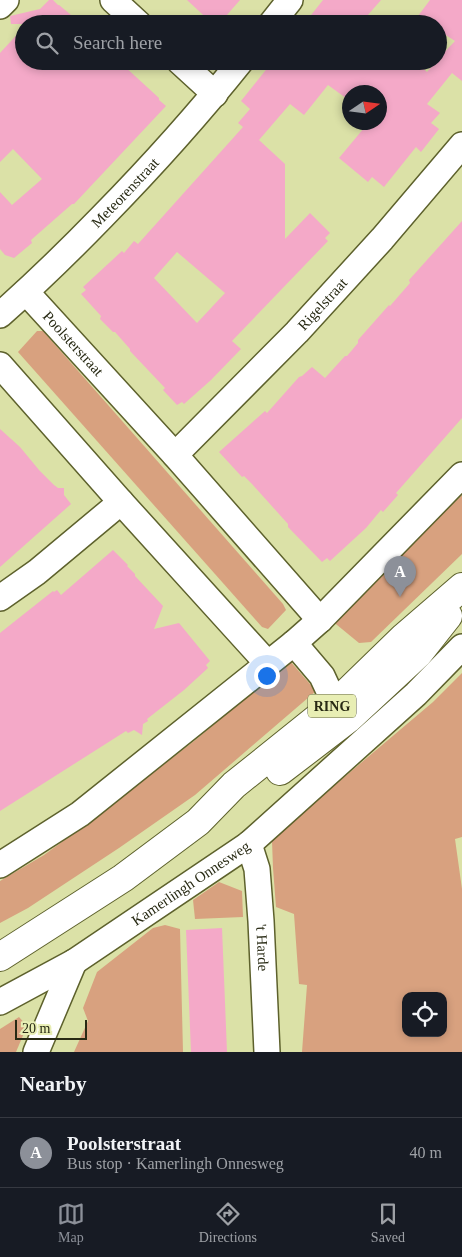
<!DOCTYPE html>
<meta charset="utf-8">
<style>
:root{--surface:#171b24;--page:#242831;--text:#f1f3f6;--muted:#9ea1a6;--line:#363941;--accent:#8c9099}
body{margin:0;font-family:Georgia,serif;background:var(--page);color:var(--text)}
.controls{position:absolute;right:15px;bottom:15px;display:grid;overflow:hidden;border-radius:10px;box-shadow:0 2px 8px #0003}
.controls button{width:45px;height:45px;display:grid;place-items:center;padding:0;border:0;border-bottom:1px solid var(--line);background:var(--surface);color:var(--text);font:25px sans-serif}
.compass{position:absolute;left:342px;top:85px;width:45px;height:45px;border-radius:50%;background:var(--surface);box-shadow:0 2px 8px #0003;rotate:77deg}
.scale{position:absolute;left:15px;bottom:12px;width:72px;box-sizing:border-box;padding-left:5px;border:2px solid #282a14;border-top:0;font-size:14px;line-height:18px;white-space:nowrap;color:#282a14;-webkit-text-stroke:4px #e8eeb4;paint-order:stroke}
.you{position:absolute;left:266px;top:675px;width:18px;height:18px;margin:-12px;border:4px solid #fff;border-radius:50%;background:#1a73e8;box-shadow:0 0 0 8px #1a73e833}
.badge{display:grid;place-items:center;width:32px;height:32px;border-radius:50%;background:var(--accent);color:#fff;font-size:16px;font-weight:700}
.pin{position:absolute;translate:-50% -41px;filter:drop-shadow(0 1px 2px #0008)}
.pin::after{content:'';position:absolute;top:26px;width:18px;height:15px;background:inherit;clip-path:polygon(0 0,100% 0,50% 100%)}
.list{margin:0;padding:0;list-style:none}
h2{display:flex;justify-content:space-between;align-items:center;height:65px;margin:0;padding:0 20px;font-size:21px}
h2 small{font-size:16px;font-weight:400;color:var(--muted)}
.list li{display:grid;grid-template-columns:32px 1fr auto;gap:15px;align-items:center;box-sizing:border-box;height:70px;padding:0 20px;border-top:1px solid var(--line)}
.list b{display:block;font-size:19px;white-space:nowrap}
.list p{margin:0;font-size:16px;white-space:nowrap;color:var(--muted)}
.list em{font-size:16px;font-style:normal;color:var(--muted)}
.icon{flex:none;width:28px;height:28px;fill:none;stroke:currentColor;stroke-width:2;stroke-linecap:round;stroke-linejoin:round}
.map{position:relative;flex:none;width:462px;height:1052px;overflow:hidden}
.search{position:absolute;background:var(--surface);box-shadow:0 2px 8px #0003;left:15px;right:15px;top:15px;height:55px;display:flex;align-items:center;gap:12px;box-sizing:border-box;padding:0 18px;border-radius:28px;color:var(--muted);font-size:19px}
.sheet{height:135px;background:var(--surface)}
nav{display:flex;justify-content:space-around;align-items:center;box-sizing:border-box;height:70px;border-top:1px solid var(--line);background:var(--surface);font-size:14px;color:var(--muted)}
nav a{display:grid;justify-items:center;gap:2px}
nav .on{color:var(--accent)}
.map>svg:first-child{display:block}
.green{fill:#d8a17f;fill-rule:evenodd}
.building{fill:#f4a9c8;fill-rule:evenodd}
.lines{fill:none;stroke-linecap:round;stroke-linejoin:round}
.minor-casing{stroke:#5d612c;stroke-width:28}
.major-casing{stroke:#5d612c;stroke-width:30}
.minor{stroke:#fff;stroke-width:25}
.major{stroke:#fff;stroke-width:28}
.labels{text-anchor:middle;dominant-baseline:central;stroke-width:4;stroke-linejoin:round;paint-order:stroke}
.shield{fill:#e8eeb4;stroke:#626544;stroke-width:1}
.shield-label{font-size:14px;font-weight:bold;fill:#282a14}
.street-label{font-size:15px;fill:#282a14;stroke:#e8eeb4}
</style>
<div class="map">
<svg width="462" height="1052" viewBox="0 0 462 1052">
<rect width="100%" height="100%" fill="#dbe1a7"/>
<g class="green">
<path d="M37 331H43L283 604 286 610 268 629 262 627 18 352Z"/>
<path d="M462 495V554L371 642 359 643 331 620Z"/>
<path d="M290 661 316 691 195 795 119 848 28 908 0 923V881L44 855 96 817 194 741Z"/>
<path d="M462 673V837L455 839 462 889V1052H302L307 985 299 984 294 914 276 907 273 868 272 841 297 817 433 702ZM406 996H443V1033H406Z"/>
<path d="M219 882 242 891 243 917 195 919 193 900Z"/>
<path d="M165 925 180 929 183 1052H74L88 1021 83 1008 97 972 153 928Z"/>
<path d="M19 1017 27 1026 16 1052H0V1029Z"/>
</g>
<g class="building">
<path d="M49 0H53L58 5H59L82 24H11L10 16 40 9Z"/>
<path d="M187 0H240L219 24H213Z"/>
<path d="M323 0H381L360 24H304Z"/>
<path d="M430 0H462V81L452 73 427 104 440 113 431 123 439 129 421 152 416 147 384 187 372 177 368 182 339 158 369 122H380V92H350V101L328 85 304 115 290 104 259 140 285 164V239L310 213 330 233 325 238 328 241 232 341 241 349 211 380 184 404 182 402 177 405 163 390 165 388 130 351V349L115 332H113L100 319 101 316 81 294 86 290 83 287 122 251 124 253 134 241 138 244 243 127 238 123 250 109 241 101 273 61H414L427 72 437 61H438V59L455 41 438 30V24H429L418 16ZM177 252 225 293 197 323 154 278Z"/>
<path d="M24 27V61H118L122 66 123 65 159 98V100L166 106 74 204H72L31 240 32 243 14 258 5 255 0 249V192L12 205 42 179 13 149 0 162V53Z"/>
<path d="M462 221V418L396 493 398 495 383 512 381 510 366 528 330 561 327 558 322 562 288 527V524L252 484 244 476 242 477 219 452 265 411 267 413 299 377 302 376 312 367 325 378 345 356H347L358 343V340L389 305 390 306 410 283 409 280Z"/>
<path d="M0 429 20 447 39 470 54 485 58 488H64V495L71 504 0 567Z"/>
<path d="M113 550 128 565 127 566 135 574V576L163 606 154 629 179 623 210 661 206 665 208 668 184 690 147 719 148 721 143 724 142 735 134 730 128 733 126 731 0 811V633L53 591 54 592 57 590 61 595Z"/>
<path d="M222 928 227 1052H191L186 930Z"/>
</g>
<g class="lines">
<g class="minor-casing">
<g id="minor">
<path d="M113 0 139 24"/>
<path d="M0 6 6 0"/>
<path d="M271 24 290 0"/>
<path d="M179 61 215 94"/>
<path id="s1" d="M26 292 175 455 320 620"/>
<path id="s2" d="M0 315C35 284 69 251 102 217 151 167 197 116 241 61"/>
<path d="M0 365 121 502 268 664"/>
<path id="s3" d="M175 455 297 332 382 239 462 145"/>
<path d="M0 598 37 572 121 502"/>
<path d="M294 643 322 676 335 704 347 718"/>
<path id="s4" d="M249 844 257 869 261 921 267 1052"/>
<path d="M0 865 80 814 294 643 320 620 462 475"/>
<path id="s5" d="M0 1002 74 962 249 844 416 694 462 647"/>
<path d="M36 1052 74 962"/>
</g>
</g>
<g class="major-casing">
<g id="major">
<path d="M280 771 348 719 418 654 448 616"/>
<path d="M0 957 123 878 198 822 234 785 335 704 404 637 462 587"/>
</g>
</g>
<use href="#minor" class="minor"/>
<use href="#major" class="major"/>
</g>
<g class="labels">
<rect class="shield" x="308" y="694.5" width="48" height="23" rx="4"/>
<g class="shield-label">
<text x="332" y="706">RING</text>
</g>
<g class="street-label">
<text stroke="none"><textPath href="#s2" startOffset="175">Meteorenstraat</textPath></text>
<text stroke="none"><textPath href="#s3" startOffset="211">Rigelstraat</textPath></text>
<text stroke="none"><textPath href="#s1" startOffset="70">Poolsterstraat</textPath></text>
<text stroke="none"><textPath href="#s5" startOffset="225">Kamerlingh Onnesweg</textPath></text>
<text stroke="none"><textPath href="#s4" startOffset="105">'t Harde</textPath></text>
</g>
</g>
</svg>
<div class="controls">
<button><svg class="icon" aria-label="locate" viewBox="0 0 24 24"><circle cx="12" cy="12" r="6"/><path d="M12 2v4M12 18v4M2 12h4M18 12h4"/></svg></button>
</div>
<svg class="compass" viewBox="-18 -18 36 36"><path d="M0-13l5 13h-10z" fill="#e53935"/><path d="M0 13l5-13h-10z" fill="#9ea1a6"/></svg>
<div class="scale">20 m</div>
<div class="you"></div>
<div class="pin badge" style="left:400px;top:597px">A</div>
<div class="search"><svg class="icon" aria-label="search" viewBox="0 0 24 24"><circle cx="10" cy="10" r="6"/><path d="M15 15l6 6"/></svg>Search here</div>
</div>
<section class="sheet">
<h2>Nearby<small></small></h2>
<ul class="list">
<li><span class="badge">A</span><div><b>Poolsterstraat</b><p>Bus stop · Kamerlingh Onnesweg</p></div><em>40 m</em></li>
</ul>
</section>
<nav>
<a class="on"><svg class="icon" aria-label="map" viewBox="0 0 24 24"><path d="M3 6l6-2 6 2 6-2v14l-6 2-6-2-6 2zM9 4v14M15 6v14"/></svg>Map</a>
<a><svg class="icon" aria-label="directions" viewBox="0 0 24 24"><path d="M12 3l9 9-9 9-9-9zM9 14v-3h6M13 9l2 2-2 2"/></svg>Directions</a>
<a><svg class="icon" aria-label="saved" viewBox="0 0 24 24"><path d="M7 4h10v16l-5-4-5 4z"/></svg>Saved</a>
</nav>
